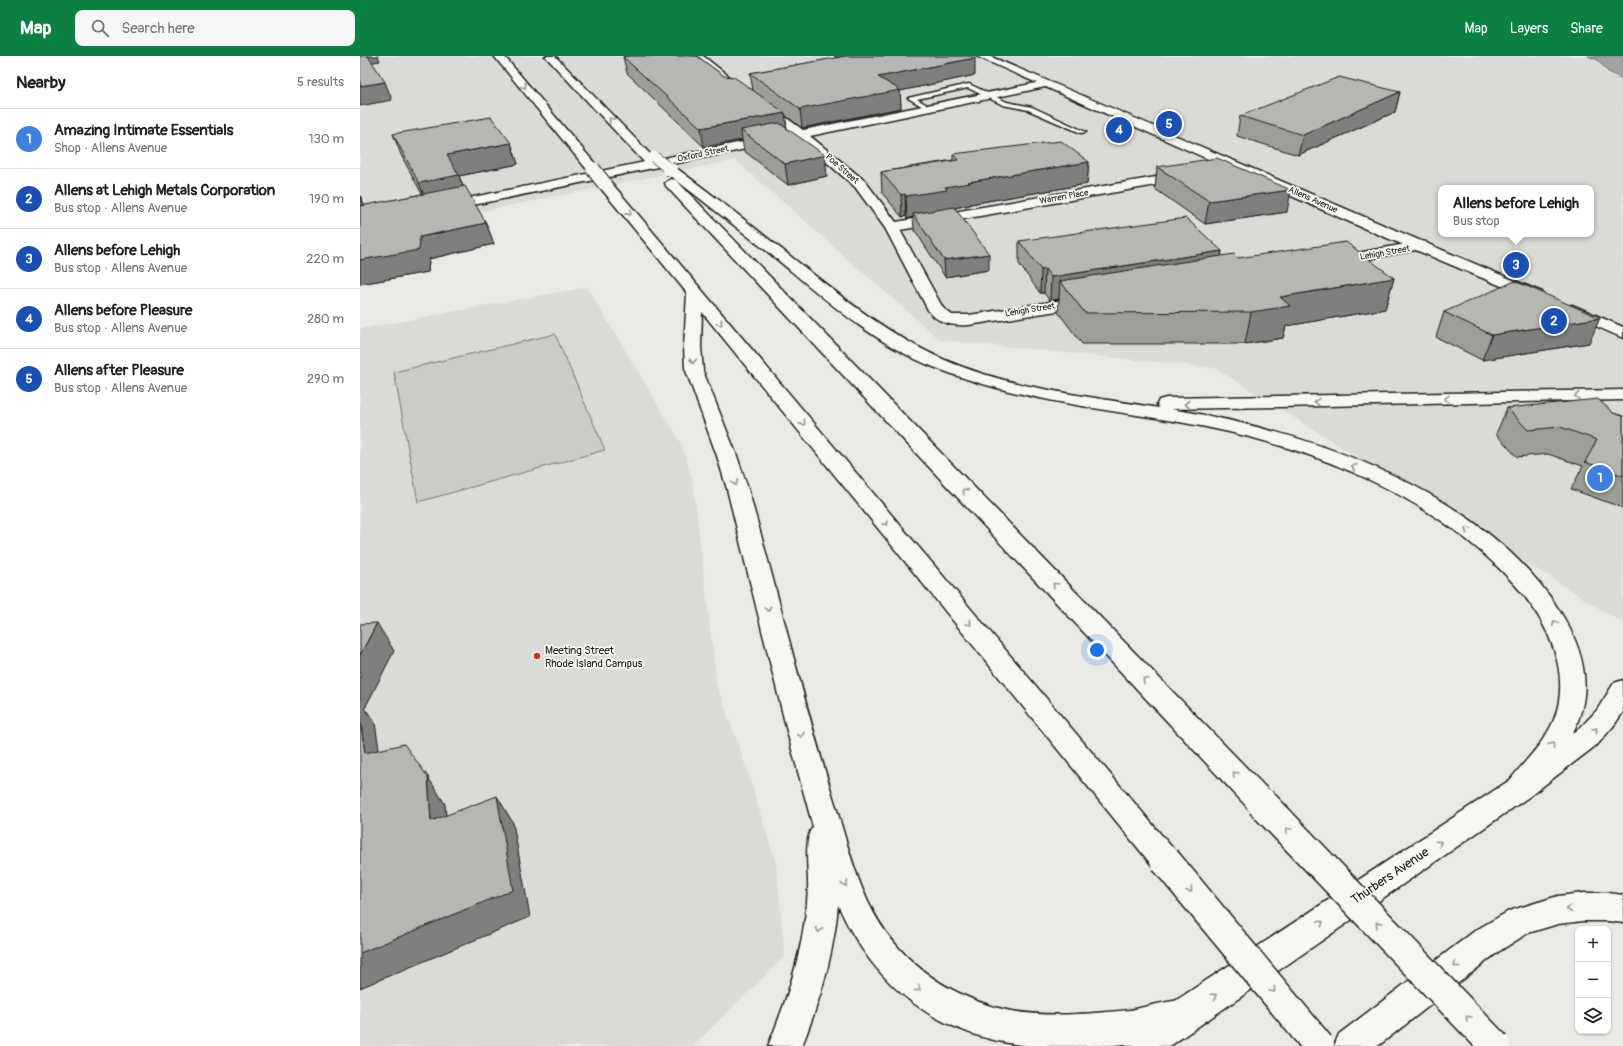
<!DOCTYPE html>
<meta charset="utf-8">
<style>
:root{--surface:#fff;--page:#f6f6f6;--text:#202124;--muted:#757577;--line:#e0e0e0;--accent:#0b8043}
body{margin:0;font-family:Pangolin,sans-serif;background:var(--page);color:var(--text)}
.controls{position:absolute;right:12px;bottom:12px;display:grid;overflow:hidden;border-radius:8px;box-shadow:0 1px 3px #0004}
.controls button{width:36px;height:36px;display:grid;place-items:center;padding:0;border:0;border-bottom:1px solid var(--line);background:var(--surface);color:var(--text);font:20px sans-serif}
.you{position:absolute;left:737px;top:594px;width:14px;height:14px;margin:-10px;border:3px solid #fff;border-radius:50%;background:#1a73e8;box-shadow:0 0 0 6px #1a73e833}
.badge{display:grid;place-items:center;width:26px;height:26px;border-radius:50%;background:var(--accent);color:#fff;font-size:13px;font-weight:700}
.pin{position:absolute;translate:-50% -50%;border:2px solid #fff;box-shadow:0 1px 4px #0006}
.popup{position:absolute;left:1078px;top:129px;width:156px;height:52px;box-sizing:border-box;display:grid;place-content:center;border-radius:8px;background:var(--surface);filter:drop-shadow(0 1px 3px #0005);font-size:13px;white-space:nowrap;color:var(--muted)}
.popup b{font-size:15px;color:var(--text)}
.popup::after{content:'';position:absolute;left:50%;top:100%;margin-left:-8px;border:8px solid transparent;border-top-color:var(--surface)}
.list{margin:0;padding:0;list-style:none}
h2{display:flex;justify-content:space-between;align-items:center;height:52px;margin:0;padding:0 16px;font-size:17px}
h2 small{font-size:13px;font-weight:400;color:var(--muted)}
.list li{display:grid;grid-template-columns:26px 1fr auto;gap:12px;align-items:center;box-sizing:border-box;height:60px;padding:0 16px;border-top:1px solid var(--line)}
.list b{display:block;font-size:15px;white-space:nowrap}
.list p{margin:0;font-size:13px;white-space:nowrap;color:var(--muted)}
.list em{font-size:13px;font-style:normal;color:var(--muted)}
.icon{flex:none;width:22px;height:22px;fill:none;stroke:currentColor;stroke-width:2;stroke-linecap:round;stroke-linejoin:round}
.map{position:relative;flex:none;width:1263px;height:990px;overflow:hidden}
header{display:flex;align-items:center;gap:24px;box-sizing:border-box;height:56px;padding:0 20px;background:var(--accent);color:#fff}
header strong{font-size:19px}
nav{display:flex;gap:22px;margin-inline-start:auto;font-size:14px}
.search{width:280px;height:36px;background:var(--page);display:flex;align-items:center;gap:10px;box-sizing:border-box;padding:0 14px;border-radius:8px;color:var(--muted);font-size:15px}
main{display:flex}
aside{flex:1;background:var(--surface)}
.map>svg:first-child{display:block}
.built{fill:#dadad6;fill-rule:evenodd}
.green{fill:#cbcbc7;stroke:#747472}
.water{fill:#a3a3a1;stroke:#6d6d6c}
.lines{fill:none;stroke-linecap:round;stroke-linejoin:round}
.lane-casing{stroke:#1c1c1c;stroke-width:3}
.street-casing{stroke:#1c1c1c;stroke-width:3}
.primary-casing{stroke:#1c1c1c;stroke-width:3}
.highway-casing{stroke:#1c1c1c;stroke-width:3}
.lane{fill:#f6f6f2;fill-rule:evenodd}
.street{fill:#f6f6f2;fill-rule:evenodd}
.primary{fill:#f6f6f2;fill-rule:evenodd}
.highway{fill:#f6f6f2;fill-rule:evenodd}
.highway-bridge-far2-casing{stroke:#1c1c1c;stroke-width:12;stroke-linecap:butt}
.highway-bridge-far1-casing{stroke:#1c1c1c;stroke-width:16;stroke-linecap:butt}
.highway-bridge-casing{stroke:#1c1c1c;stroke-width:33;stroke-linecap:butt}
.highway-bridge-far2{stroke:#f6f6f2;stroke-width:11}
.highway-bridge-far1{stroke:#f6f6f2;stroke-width:14}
.highway-bridge{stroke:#f6f6f2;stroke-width:30}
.wall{fill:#9d9d9a;stroke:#1c1c1c}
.shaded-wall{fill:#7f7f7d;stroke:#1c1c1c}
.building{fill:#b6b6b3;stroke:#1c1c1c}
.oneway{stroke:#949492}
.poi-dot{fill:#c8321e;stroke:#f6f6f2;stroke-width:1.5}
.labels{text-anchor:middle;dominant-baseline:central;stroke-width:3.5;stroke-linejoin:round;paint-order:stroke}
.far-street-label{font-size:9px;fill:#1c1c1c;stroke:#f6f6f2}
.poi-label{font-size:11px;fill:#1c1c1c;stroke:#f6f6f2;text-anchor:start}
.near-street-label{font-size:13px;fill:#1c1c1c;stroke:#f6f6f2}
</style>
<header>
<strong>Map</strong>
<div class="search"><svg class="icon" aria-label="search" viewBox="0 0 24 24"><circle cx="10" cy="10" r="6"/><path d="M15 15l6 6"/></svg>Search here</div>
<nav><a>Map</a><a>Layers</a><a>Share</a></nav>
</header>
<main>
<aside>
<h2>Nearby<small>5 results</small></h2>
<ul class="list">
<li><span class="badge" style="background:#3f7fe0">1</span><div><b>Amazing Intimate Essentials</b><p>Shop · Allens Avenue</p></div><em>130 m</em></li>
<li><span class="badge" style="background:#1a4fb4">2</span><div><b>Allens at Lehigh Metals Corporation</b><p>Bus stop · Allens Avenue</p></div><em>190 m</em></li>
<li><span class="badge" style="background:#1a4fb4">3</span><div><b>Allens before Lehigh</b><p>Bus stop · Allens Avenue</p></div><em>220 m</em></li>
<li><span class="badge" style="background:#1a4fb4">4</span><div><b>Allens before Pleasure</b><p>Bus stop · Allens Avenue</p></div><em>280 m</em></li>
<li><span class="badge" style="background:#1a4fb4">5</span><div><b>Allens after Pleasure</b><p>Bus stop · Allens Avenue</p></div><em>290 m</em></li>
</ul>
</aside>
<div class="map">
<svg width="1263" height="990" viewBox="0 0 1263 990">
<rect width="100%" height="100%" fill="#e9e9e5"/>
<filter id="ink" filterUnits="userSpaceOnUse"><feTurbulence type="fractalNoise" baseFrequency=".025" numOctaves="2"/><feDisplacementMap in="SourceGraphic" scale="8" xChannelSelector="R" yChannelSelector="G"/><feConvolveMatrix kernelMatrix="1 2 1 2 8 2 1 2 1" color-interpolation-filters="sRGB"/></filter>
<g filter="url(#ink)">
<g class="built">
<path d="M0 0H1228L1238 4 1247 15 1263 24V567L855 312 580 284 375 104 0 180ZM1081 132H1231V178H1081Z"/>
<path d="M227 231 322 389 333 427 357 630 383 702 416 808 425 900 333 990H0V273Z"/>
</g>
<path class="green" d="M195 278 245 394 58 446 34 316Z"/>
<path class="water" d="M1228 0H1263V24L1247 15 1238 4Z"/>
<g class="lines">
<g class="lane-casing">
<path id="lane" d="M609 28 647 46 672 51 726 76 721 77 668 54 643 49 608 32 557 43 572 52 573 53 570 55 548 42Z"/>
</g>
<g class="street-casing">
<g id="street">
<path d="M332 0H343L376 26 371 29 367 28Z"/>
<path d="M686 25 690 26 691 28 690 30 450 80 505 125 536 166 825 116 830 117 831 120 830 123 825 124 540 174 583 252 592 259H609L729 240 735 242 737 245 735 248 729 250 609 269C592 270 578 268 568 254L525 172 495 131 439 82 84 155 79 154 77 151 79 148 84 147 431 76 398 51 396 49 402 46 406 47 443 74Z"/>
<path d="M1061 185 1066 186 1068 189 1066 192 976 209 971 208 969 205 971 202 976 201Z"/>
</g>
</g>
<g class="primary-casing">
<g id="primary">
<path d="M616 0H629C814 78 997 159 1182 236L1184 239 1182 242H1170L1001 171Z"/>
<path d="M1212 249 1263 271V282L1206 257 1204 254 1206 251Z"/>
<path d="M1263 624V656L1255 668 1238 688 1170 740 810 990H765L770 978 809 949 1150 724 1220 672 1237 654 1254 627Z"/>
<path d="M1223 837H1248L1259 841 1263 850 1259 861 1248 865H1223L1198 868 1168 877 1138 896 1018 990H974L979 978 1116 874 1149 855 1198 840Z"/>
</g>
</g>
<g class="highway-casing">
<g id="highway">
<path d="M134 0H144L237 110 239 113 237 116H229Z"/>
<path d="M185 0H195L292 100 294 103 292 106H284Z"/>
<path d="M311 110 315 111C353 139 389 167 425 196 476 236 525 278 585 304 653 333 727 340 799 352L797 348 799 344 806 342 1263 334V344L811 353C947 375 1121 433 1199 554 1238 615 1231 661 1188 716 1182 725 1172 744 1160 744 1157 744 1153 741 1150 740L1146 732 1150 724C1164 706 1183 688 1193 666 1213 618 1188 566 1156 530 1071 435 942 387 819 366 737 352 654 343 576 312 516 289 467 245 419 205 382 175 344 146 307 117L305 114 307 111Z"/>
<path d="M244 123 249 124 815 795 820 804 815 813 805 817 795 813 342 256 341 291 343 315 377 400 388 433C419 539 443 646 476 751 491 800 502 851 537 890 563 920 596 939 634 951 676 963 727 958 770 954 783 952 811 943 822 945 825 945 830 948 833 949L838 961 833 973C798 987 757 990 719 990 702 990 685 990 668 990 578 980 514 931 478 849 474 898 460 945 442 990H408C429 940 445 888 448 833 449 818 443 781 453 771L428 679 367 433 357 400 325 312 324 291 327 237 239 130 238 127 239 124Z"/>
<path d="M311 123 316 124 911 737 915 746 911 755 901 758 891 755 306 130 305 127Z"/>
<path d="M1248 837 1263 839V867L1248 865 1237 861 1233 851 1237 841Z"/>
</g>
</g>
<use href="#lane" class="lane"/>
<use href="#street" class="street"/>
<use href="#primary" class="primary"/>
<use href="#highway" class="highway"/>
<g class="highway-bridge-far2-casing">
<path id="highway-bridge-far2" d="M294 101 311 114"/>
</g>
<g class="highway-bridge-far1-casing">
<g id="highway-bridge-far1">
<path d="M233 113 244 127"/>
<path d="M309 113 311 114"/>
</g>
</g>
<g class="highway-bridge-casing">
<g id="highway-bridge">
<path d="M901 746 1135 990"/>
<path d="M805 804 959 990"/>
</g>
</g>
<use href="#highway-bridge-far2" class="highway-bridge-far2"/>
<use href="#highway-bridge-far1" class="highway-bridge-far1"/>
<use href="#highway-bridge" class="highway-bridge"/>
</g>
<g class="wall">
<path d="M263 0H337L364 20 393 34 390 17 477 2 474 0H611L615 19 540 35 541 52 442 72 425 59 427 72 467 120 428 129 384 95 382 84 344 91 267 17 263 1H264Z"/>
<path d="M1040 36 1035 56 938 99 877 80 880 60Z"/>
<path d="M33 78 151 87 158 108 99 120 103 130 126 167 134 188 69 203 68 216 0 228V139L5 150 62 138 41 99Z"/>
<path d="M593 98 729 106 727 128 610 148V149L595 152 629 214 585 221 554 173 553 161 547 163 546 160 542 161 522 137 521 116 593 104Z"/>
<path d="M797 111 927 156 845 168 795 133Z"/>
<path d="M659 185 862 195 861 200 1034 222 1025 253 926 270 923 282 885 288H722L698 256 699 243 690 245 684 237H680L659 208Z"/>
<path d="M1084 256 1229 287 1122 304 1076 281Z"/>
<path d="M1147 352 1253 357 1263 360V452L1211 433 1223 410 1188 398 1157 401 1136 378Z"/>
</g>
<g class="shaded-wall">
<path d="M6 0H18L20 5 8 7Z"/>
<path d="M615 2V19L540 35 541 52 442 72 440 53 518 21Z"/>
<path d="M25 26 32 44 0 50V30Z"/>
<path d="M1040 36 1035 56 938 99 943 79Z"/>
<path d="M425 57 427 75 381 74 382 84 344 91 341 72Z"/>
<path d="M151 87 158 108 99 120 107 141 68 149 59 127 87 99Z"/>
<path d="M465 99 467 120 428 129 425 108Z"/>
<path d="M729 106 727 128 610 148V149L587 153 553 158V161L547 163 546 140 608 126Z"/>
<path d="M931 134 927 156 845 168 849 145Z"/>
<path d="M545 138 546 160 542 161 541 139Z"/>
<path d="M0 140 9 161 0 163Z"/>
<path d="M126 167 134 188 69 203 68 216 0 228V204L60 181Z"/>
<path d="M862 195 858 218 700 225 699 243 690 245 691 221Z"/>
<path d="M629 198V214L585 221 584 204Z"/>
<path d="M685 213 684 237H680L681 214Z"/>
<path d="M1034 222 1025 253 926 270 923 282 885 288 891 256 920 241Z"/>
<path d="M1240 262 1229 287 1122 304 1132 279Z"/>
<path d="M17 567 34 595 5 652 15 667 24 725 5 697 0 663V599Z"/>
<path d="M68 721 85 748 89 792 71 765Z"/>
<path d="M137 740 153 767 170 861 0 932V897Z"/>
</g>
<g class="building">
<path d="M0 0H8L25 26 0 30Z"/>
<path d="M269 0H337L364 20 374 21 425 57 341 72 263 1Z"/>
<path d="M486 0H611L615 2 518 21 540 34 440 53 390 17Z"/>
<path d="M979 21 1040 36 943 79 880 60Z"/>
<path d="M131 61 151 87 87 99 99 119 59 127 33 78Z"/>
<path d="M419 67 465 99 425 108 381 74Z"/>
<path d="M701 85 729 106 608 126 610 127 585 131 587 134 546 140 545 138 541 139 521 116 598 104 593 98Z"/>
<path d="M857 102 931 134 849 145 797 111Z"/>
<path d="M105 130 126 167 60 181 59 194 0 204V150Z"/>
<path d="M594 151 629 198 584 204 553 158Z"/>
<path d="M826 162 862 195 691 221 685 213 681 214 659 185Z"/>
<path d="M986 186 1034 222 920 241 930 250 891 256 725 257 700 225 874 198 878 202Z"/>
<path d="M1155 225 1240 262 1132 279 1084 256Z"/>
<path d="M1238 343 1253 357 1263 360V420L1225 406 1237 384 1200 371 1168 374 1147 352Z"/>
<path d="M17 567 0 599V568Z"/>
<path d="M0 663 5 697 44 688 68 721 71 765 137 740 153 834 0 897Z"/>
</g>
<defs><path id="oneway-chevron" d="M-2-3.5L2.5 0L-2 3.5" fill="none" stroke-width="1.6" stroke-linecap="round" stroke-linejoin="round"/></defs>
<g class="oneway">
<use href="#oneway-chevron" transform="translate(164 30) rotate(50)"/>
<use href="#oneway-chevron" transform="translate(251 64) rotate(-134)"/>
<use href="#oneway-chevron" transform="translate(269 157) rotate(51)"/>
<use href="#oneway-chevron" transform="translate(360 267) rotate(50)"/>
<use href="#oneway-chevron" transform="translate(333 305) rotate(91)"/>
<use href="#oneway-chevron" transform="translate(1217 340) rotate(179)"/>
<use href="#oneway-chevron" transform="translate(1087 343) rotate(179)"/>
<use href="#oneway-chevron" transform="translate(957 346) rotate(179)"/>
<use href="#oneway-chevron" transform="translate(827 348) rotate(-180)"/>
<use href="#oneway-chevron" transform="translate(443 367) rotate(50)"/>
<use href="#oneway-chevron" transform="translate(994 411) rotate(-157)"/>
<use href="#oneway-chevron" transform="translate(375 427) rotate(73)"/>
<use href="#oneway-chevron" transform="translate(605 435) rotate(-134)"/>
<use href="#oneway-chevron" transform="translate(526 467) rotate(50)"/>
<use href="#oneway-chevron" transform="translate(1107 474) rotate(-145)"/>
<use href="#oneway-chevron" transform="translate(695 529) rotate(-134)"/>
<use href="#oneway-chevron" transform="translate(408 553) rotate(75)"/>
<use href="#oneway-chevron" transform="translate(609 567) rotate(50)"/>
<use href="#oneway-chevron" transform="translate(1195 567) rotate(-116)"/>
<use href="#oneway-chevron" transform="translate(785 624) rotate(-134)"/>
<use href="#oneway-chevron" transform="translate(1235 674) rotate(-49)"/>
<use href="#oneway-chevron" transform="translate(441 679) rotate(75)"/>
<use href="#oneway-chevron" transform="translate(1192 689) rotate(-53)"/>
<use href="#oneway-chevron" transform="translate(875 718) rotate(-134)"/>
<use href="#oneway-chevron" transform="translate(928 774) rotate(-134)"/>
<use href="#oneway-chevron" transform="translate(1079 787) rotate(-34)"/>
<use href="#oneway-chevron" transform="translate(485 828) rotate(69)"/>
<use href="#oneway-chevron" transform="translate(830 834) rotate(50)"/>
<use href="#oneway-chevron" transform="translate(1209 853) rotate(173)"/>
<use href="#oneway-chevron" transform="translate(961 867) rotate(-34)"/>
<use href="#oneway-chevron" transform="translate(1018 868) rotate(-134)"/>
<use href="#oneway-chevron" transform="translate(459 874) rotate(101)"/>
<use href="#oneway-chevron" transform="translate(1096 909) rotate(142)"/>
<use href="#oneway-chevron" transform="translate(558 933) rotate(38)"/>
<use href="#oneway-chevron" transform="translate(913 934) rotate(50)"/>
<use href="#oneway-chevron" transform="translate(854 940) rotate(-34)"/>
<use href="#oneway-chevron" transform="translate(1108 962) rotate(-134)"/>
</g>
</g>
<circle class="poi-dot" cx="177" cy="600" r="4"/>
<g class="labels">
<g class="far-street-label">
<text transform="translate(343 98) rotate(-12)">Oxford Street</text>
<text transform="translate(482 113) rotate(41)">Poe Street</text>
<text transform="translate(704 141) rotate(-10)">Warren Place</text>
<text transform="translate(953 144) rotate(24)">Allens Avenue</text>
<text transform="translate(1025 197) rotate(-10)">Lehigh Street</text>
<text transform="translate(670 254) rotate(-9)">Lehigh Street</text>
</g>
<g class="poi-label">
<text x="185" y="594">Meeting Street<tspan x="185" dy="13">Rhode Island Campus</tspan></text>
</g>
<g class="near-street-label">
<text transform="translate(1030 820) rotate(-34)">Thurbers Avenue</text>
</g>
</g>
</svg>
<div class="controls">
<button>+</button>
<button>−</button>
<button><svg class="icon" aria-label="layers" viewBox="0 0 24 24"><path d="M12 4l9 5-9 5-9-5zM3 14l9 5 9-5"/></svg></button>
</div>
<div class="you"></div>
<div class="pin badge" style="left:1240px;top:422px;background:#3f7fe0">1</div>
<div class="pin badge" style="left:1194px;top:265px;background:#1a4fb4">2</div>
<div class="pin badge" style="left:1156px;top:209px;background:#1a4fb4">3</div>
<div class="popup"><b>Allens before Lehigh</b>Bus stop</div>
<div class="pin badge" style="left:759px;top:74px;background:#1a4fb4">4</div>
<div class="pin badge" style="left:809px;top:68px;background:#1a4fb4">5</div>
</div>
</main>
